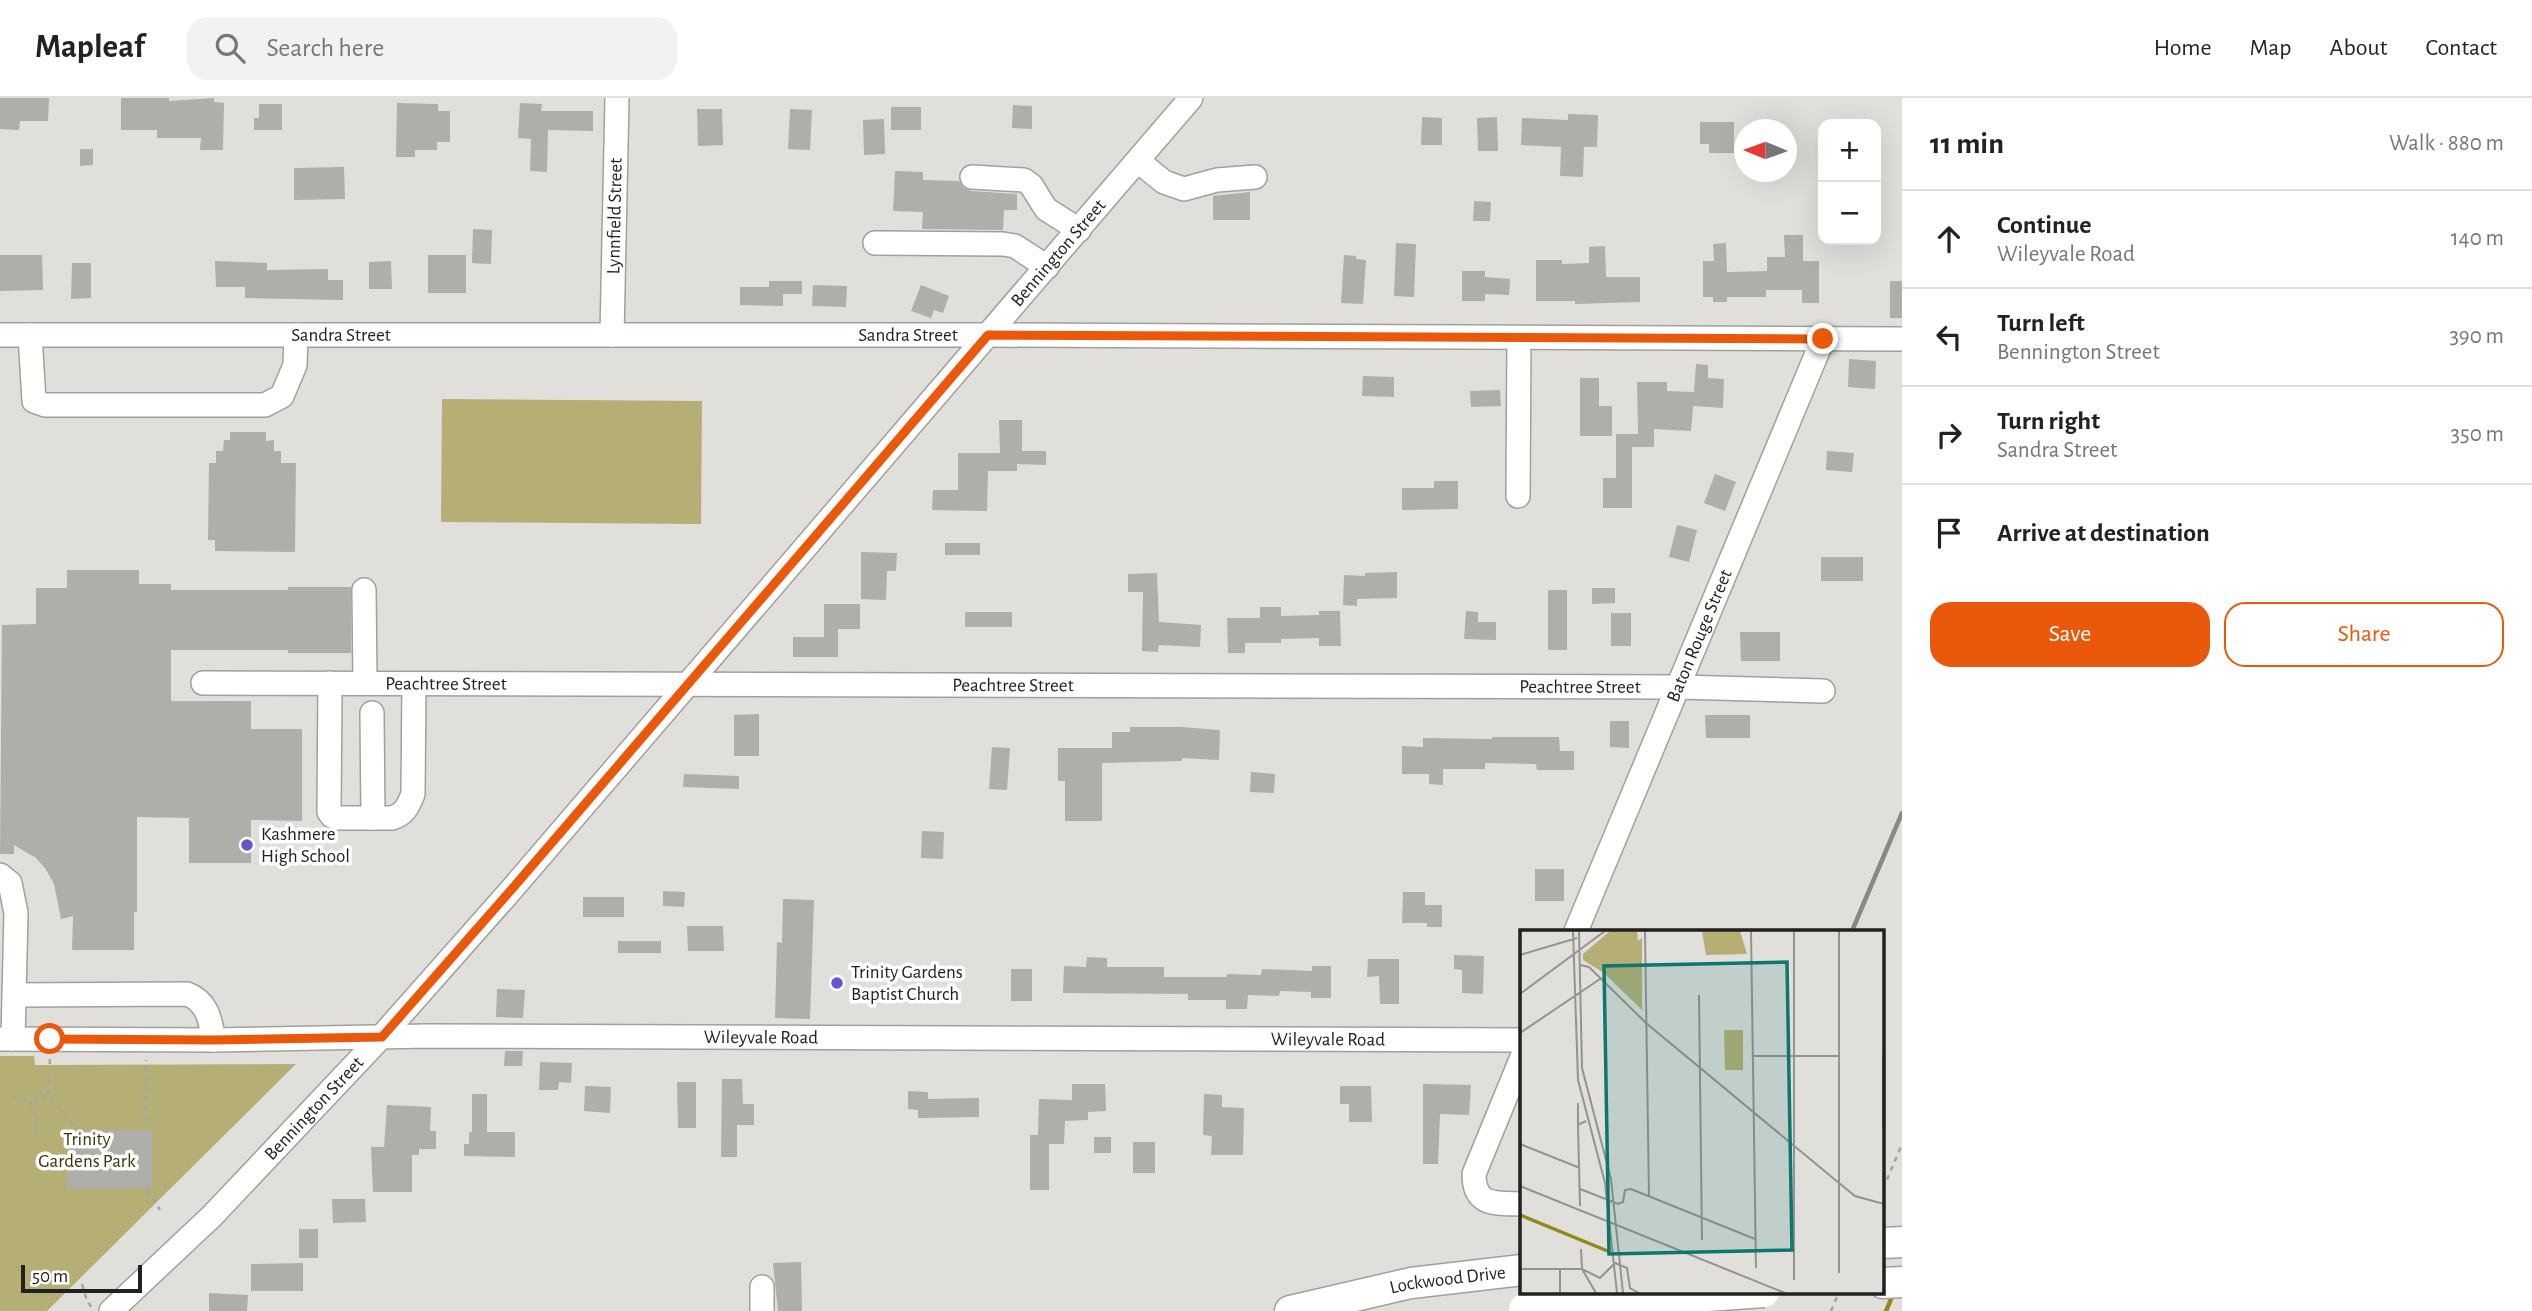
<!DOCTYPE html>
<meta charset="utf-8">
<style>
:root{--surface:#fff;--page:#f2f2f2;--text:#222;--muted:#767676;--line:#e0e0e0;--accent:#ea580c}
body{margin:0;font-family:"Alegreya Sans",sans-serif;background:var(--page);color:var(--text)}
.controls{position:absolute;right:21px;top:21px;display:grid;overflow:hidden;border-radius:14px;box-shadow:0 7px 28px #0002}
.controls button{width:63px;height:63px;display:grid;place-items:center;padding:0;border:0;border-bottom:2px solid var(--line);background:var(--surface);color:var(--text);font:35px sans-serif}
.compass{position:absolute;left:1734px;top:21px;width:63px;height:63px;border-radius:50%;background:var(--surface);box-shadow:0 7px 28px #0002;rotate:271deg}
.scale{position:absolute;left:21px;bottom:18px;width:121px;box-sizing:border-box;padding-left:7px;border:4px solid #21211f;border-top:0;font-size:19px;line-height:24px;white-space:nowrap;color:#21211f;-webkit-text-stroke:5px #fff;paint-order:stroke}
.stop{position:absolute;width:21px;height:21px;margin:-16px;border:5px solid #ea580c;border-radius:50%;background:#fff}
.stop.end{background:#ea580c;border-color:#fff;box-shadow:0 2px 7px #0008}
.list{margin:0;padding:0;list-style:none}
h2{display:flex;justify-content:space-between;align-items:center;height:91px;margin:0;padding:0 28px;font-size:30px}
h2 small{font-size:23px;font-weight:400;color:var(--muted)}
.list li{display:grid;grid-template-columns:46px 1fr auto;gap:21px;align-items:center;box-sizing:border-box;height:98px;padding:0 28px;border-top:2px solid var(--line)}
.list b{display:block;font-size:26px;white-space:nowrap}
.list p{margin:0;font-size:23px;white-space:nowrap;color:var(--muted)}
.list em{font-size:23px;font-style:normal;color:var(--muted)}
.actions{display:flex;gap:14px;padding:21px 28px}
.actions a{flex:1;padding:16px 0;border:2px solid var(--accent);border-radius:21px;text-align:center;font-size:24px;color:var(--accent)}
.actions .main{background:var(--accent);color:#fff}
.icon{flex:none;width:38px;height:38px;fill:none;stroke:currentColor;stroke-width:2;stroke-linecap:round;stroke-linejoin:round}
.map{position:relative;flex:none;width:1902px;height:1213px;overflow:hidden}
header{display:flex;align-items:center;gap:42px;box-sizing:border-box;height:98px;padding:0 35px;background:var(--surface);border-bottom:2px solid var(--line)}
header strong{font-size:33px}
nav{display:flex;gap:38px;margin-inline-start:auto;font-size:24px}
.search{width:490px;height:63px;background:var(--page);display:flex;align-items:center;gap:18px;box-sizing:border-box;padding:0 24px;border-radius:21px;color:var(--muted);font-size:26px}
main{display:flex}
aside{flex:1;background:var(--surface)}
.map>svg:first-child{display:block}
.green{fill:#b5af76}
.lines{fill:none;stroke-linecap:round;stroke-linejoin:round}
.stream{stroke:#948819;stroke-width:4.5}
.building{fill:#aeaeaa}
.minor-casing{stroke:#a0a09c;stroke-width:26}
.major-casing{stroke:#a0a09c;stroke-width:33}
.path{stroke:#a5a5a1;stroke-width:2.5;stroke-dasharray:5 5;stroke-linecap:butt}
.minor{stroke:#fff;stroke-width:23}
.major{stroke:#fff;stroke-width:30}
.rail{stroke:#898885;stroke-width:4.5}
.major-bridge-casing{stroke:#a0a09c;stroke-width:33;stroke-linecap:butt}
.major-bridge{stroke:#fff;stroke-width:30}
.route{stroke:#ea580c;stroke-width:9}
.poi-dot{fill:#6256cf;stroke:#fff;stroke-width:2.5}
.labels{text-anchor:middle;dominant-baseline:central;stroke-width:7;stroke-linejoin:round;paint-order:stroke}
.street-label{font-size:19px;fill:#21211f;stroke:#fff}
.poi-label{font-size:19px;fill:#21211f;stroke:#fff;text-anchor:start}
.park-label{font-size:19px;fill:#3a3509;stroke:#fff}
.inset-river{fill:none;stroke:#948819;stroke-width:3.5}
.inset-road{fill:none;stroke:#949390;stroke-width:2}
.view{fill:#0f766e;fill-opacity:0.15;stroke:#0f766e;stroke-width:3.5}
.inset-edge{fill:none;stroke:#21211f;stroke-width:3.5}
</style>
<header>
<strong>Mapleaf</strong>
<div class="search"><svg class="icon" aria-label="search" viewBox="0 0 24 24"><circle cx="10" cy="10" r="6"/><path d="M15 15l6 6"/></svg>Search here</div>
<nav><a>Home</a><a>Map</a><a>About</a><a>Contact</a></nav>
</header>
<main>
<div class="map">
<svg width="1902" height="1213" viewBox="0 0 1902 1213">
<rect width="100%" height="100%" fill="#e0dfdb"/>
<g class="green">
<path d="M442 301 702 303 701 426 441 424Z"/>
<path d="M0 958H34L35 967 296 966 47 1213H0Z"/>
</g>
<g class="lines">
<path class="stream" d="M1886 1213 1894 1194"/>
</g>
<g class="building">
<path d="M0 0H49L48 23H20L19 32 0 31Z"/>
<path d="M121 0H169V3L214 0V4L224 5 223 52H200L201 40H157V32H121Z"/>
<path d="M397 5 438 6V13H450V44H437V52H415V59H396Z"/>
<path d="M520 5 542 6 541 13H593V33L548 32 547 74 530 73 531 41 518 40Z"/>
<path d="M259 6H282V32H254V20H259Z"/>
<path d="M1013 7 1032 8V31L1012 30Z"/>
<rect x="891" y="9" width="30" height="23"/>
<path d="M697 11H722L723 47 698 48Z"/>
<path d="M790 11 812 12 810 52 788 51Z"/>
<path d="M1568 16 1598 17 1597 49H1584L1583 79 1560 78 1561 49 1521 47 1522 20 1568 22Z"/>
<path d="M1422 19 1442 20V47H1421Z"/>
<path d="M1497 19 1498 53H1478L1477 20Z"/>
<path d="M884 21 885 56 864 57 863 22Z"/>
<path d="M1700 24H1734V55H1709V46H1700Z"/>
<path d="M80 51H93V67L80 68Z"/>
<path d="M344 69 345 101 294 102V70Z"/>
<path d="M895 73 923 74V82L959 83 964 90 971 93 1017 96V112H1004L1003 132 922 131 923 114 893 113Z"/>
<path d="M1250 94V122H1213V98Z"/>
<path d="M1474 103 1491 104 1490 123H1473Z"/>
<path d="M473 131 492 132 491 166 472 165Z"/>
<path d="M1784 137H1803V163H1819V205H1802V192H1766V199H1727V204H1713V199H1703V163H1714L1713 146 1726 145 1727 174 1767 173V159H1785Z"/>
<path d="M1396 145 1416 146 1414 199 1394 198Z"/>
<path d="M1605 148 1606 179H1640V204L1575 206V203H1536V162H1562V166L1589 165V149Z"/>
<path d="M0 157H42L43 192 0 193Z"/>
<rect x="428" y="157" width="38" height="38"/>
<path d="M1344 157 1356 158V161L1366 162 1363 206 1341 205Z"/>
<path d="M215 163 267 165V172L328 171V182H343V202L245 200V189H216Z"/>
<path d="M391 163 392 191H369V164Z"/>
<path d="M72 165H91V200L71 201Z"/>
<path d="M1462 173H1485V179L1510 181 1509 197 1485 196V203H1462Z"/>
<path d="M769 183H802V196H783V208L740 207V189H769Z"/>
<rect x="1890" y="183" width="12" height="37"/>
<path d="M813 187 847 188 846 209 812 208Z"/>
<path d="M921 187 949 198 943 215 934 212 931 220 911 213Z"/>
<path d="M1849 261 1876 263 1875 291 1848 289Z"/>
<path d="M1696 266 1708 267V280L1724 281 1723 310 1693 308 1691 333 1654 331V349H1632V410H1603V380H1616V336H1638L1637 284H1667V293L1694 294Z"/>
<path d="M1363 278 1394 279V299L1362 298Z"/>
<path d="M1580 280H1599V308H1612V338H1580Z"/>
<path d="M1500 292 1501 308 1471 309 1470 293Z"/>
<path d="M999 322H1022V353H1046V367L1017 366V373H988L987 413 932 412 933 392H958V355H1000Z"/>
<path d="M230 334H266V343L274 342V353H281V365H296L295 454 215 453V442H208L209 365H216V353H223L224 342H230Z"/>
<path d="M1827 353 1854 355 1852 374 1826 372Z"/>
<path d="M1715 376 1736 384 1725 413 1704 405Z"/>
<path d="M1434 383H1458V411L1402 412V390H1434Z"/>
<path d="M1677 427 1697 432 1689 464 1669 459Z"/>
<rect x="945" y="445" width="35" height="12"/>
<path d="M861 454 897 455 896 473H887L886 502 861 501Z"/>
<rect x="1821" y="459" width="42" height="24"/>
<path d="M67 472H139V486H171V492H288V489H351V555H288V552H171V603H251V631H302V723L251 722V765H189V720L137 719V814H134V852H72L73 818 61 821 54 786 45 770 36 760 14 747V756H0L2 527 36 526V490H67Z"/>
<path d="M1397 474V500L1357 501V508L1343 507 1344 477 1365 478V475Z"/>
<path d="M1157 475 1159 524 1201 527 1200 549 1159 547 1158 554 1142 553 1143 494H1128V476Z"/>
<path d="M1592 490H1615V505L1592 506Z"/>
<rect x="1548" y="492" width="19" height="60"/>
<path d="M824 506H860V531H838V559H793V539H824Z"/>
<path d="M1260 509H1281V518L1319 517V513H1340L1341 548H1319V540L1281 541V545H1245V555H1228L1227 520H1260Z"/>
<path d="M1466 513 1478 514V524H1496V542L1464 541Z"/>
<rect x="965" y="514" width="47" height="15"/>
<rect x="1611" y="515" width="20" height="33"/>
<path d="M1740 534H1780V563H1741Z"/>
<path d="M759 616V658H734V617Z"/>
<path d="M1705 617H1750V640H1706Z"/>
<path d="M1610 623H1629V650L1610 649Z"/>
<path d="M1130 629H1181L1220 632 1219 662 1182 660V663L1102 665V723H1065V683H1058V650H1112V634H1130Z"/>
<path d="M1492 639H1559L1560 653H1574V672H1537L1536 666 1485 665V671H1443V687L1429 686V676H1402V648L1423 649V640L1492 641Z"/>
<path d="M992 649 1010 650 1007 692 989 691Z"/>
<path d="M1251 674 1275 676 1274 695 1250 694Z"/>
<path d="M684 676 739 678V691L683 689Z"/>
<path d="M922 733 944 734 943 761 921 760Z"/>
<rect x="1535" y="771" width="29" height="32"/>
<path d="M663 793 685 794 684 809 663 808Z"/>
<path d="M1403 794H1425V807H1442V829H1427V825H1402Z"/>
<rect x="583" y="799" width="41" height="20"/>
<path d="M783 801 814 802 810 921 775 920 777 844 782 845Z"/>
<path d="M687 828H723L724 853H688Z"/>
<rect x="618" y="843" width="43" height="12"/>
<path d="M1454 857 1484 858 1483 896 1462 895V872L1454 871Z"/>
<path d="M1087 859 1107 860V869H1164V879H1227V876L1261 877 1262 871 1312 873V868H1331V900H1311V894L1280 893 1279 898 1248 897 1247 911H1226V902H1188V896L1063 895 1064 868 1086 869Z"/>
<path d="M1368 861H1399V906H1380L1379 878 1367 879Z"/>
<rect x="1011" y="871" width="21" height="32"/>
<path d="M497 891 525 892 523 920 496 919Z"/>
<path d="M505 953H523L522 968H504Z"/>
<path d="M540 964 572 965 571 985 559 984 558 992H539Z"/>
<path d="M722 981H742L743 1006H754V1027H737V1059H721Z"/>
<path d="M677 984H696V1030H678Z"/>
<path d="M1072 986H1105L1106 1013 1088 1014V1022L1065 1023 1064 1046H1049V1092H1030V1037H1038L1039 1001 1072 1002Z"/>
<path d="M1423 986 1471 987 1469 1017 1440 1016 1438 1066H1423Z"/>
<path d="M585 988 611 989 610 1015 584 1013Z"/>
<path d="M1340 988H1371L1372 1024H1349V1006H1340Z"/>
<path d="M908 993 928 994V1001L979 1000V1019L918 1020V1012L908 1011Z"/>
<path d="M472 996H487V1034H515V1059L464 1058V1046H469V1034H472Z"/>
<path d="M1204 996 1222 997V1009L1244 1010 1243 1057H1211L1212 1038 1203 1037Z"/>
<path d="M387 1007 431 1009 430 1033H436V1051H419V1057H412V1094H373L371 1049H384Z"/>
<path d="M152 1032V1090L67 1091 68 1033Z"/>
<rect x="1094" y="1039" width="17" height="16"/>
<rect x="1133" y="1044" width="22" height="31"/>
<path d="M332 1101H365L366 1124 333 1125Z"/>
<rect x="299" y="1131" width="19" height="29"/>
<path d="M801 1164 802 1213H778L773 1165Z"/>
<path d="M303 1165V1193H251V1166Z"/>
<path d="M209 1195 248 1197 247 1213H209Z"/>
</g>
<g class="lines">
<g class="minor-casing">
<g id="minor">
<path d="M1138 63 1164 84 1184 91 1217 82 1255 79"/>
<path d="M972 79 1024 82 1031 87 1046 111 1079 132"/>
<path d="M875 145 1003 146 1015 148 1047 169"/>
<path id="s1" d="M0 237H988L1902 241"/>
<path d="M30 237 34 303 45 307H265L282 298 295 267 296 237"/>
<path id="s2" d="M612 237 617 0"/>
<path d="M1518 398 1519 240"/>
<path d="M364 492 365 585"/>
<path id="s3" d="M203 585 1679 589 1823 593"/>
<path d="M330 585 329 714 332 718 337 720H392C405 716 408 708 413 696L414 586"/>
<path d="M372 615 373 720"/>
<path d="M0 777 10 785 16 815 13 941"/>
<path id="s4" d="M1576 833 1823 241"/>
<path d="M14 897 187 896C208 904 210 922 214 942"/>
<path id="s5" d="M0 941 214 942 428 938 1522 942"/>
<path d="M1522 959 1474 1076C1474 1109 1496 1105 1522 1106"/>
<path d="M762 1189V1213"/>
<path id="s6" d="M111 1213 212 1118 382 938 512 791 1191 0"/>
</g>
</g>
<g class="major-casing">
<g id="major">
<path d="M1883 1145 1902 1144"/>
<path d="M1883 1185 1902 1184"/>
<path id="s7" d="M1290 1213 1411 1185 1522 1172"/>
</g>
</g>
<g class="path">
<path d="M50 961 48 997 71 1024 74 1032"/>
<path d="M13 1000 30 1003 48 997"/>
<path d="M30 1003 36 1018 37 1038"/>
<path d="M146 1023V962"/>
<path d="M1883 1091 1902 1046"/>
<path d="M147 1092 160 1112"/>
<path d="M82 1186 87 1203 93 1211"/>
<path d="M1831 1213 1839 1194"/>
</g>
<use href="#minor" class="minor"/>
<use href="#major" class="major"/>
<g class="rail">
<path d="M1852 833 1902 715"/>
<path d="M1691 1213 1699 1194"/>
<path d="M1702 1213 1711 1194"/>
</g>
<g class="major-bridge-casing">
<path id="major-bridge" d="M1524 1211 1764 1194"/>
</g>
<use href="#major-bridge" class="major-bridge"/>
</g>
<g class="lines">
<path class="route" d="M50 941 214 942 382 939 512 791 988 237 1823 241"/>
</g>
<g class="poi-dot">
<circle cx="247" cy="747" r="7"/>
<circle cx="837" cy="885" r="7"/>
</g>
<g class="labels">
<g class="street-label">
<text stroke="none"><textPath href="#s2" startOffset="119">Lynnfield Street</textPath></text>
<text stroke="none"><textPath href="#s6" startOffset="1421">Bennington Street</textPath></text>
<text stroke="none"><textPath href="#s1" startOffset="341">Sandra Street</textPath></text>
<text stroke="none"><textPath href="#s1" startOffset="908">Sandra Street</textPath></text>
<text stroke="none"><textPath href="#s4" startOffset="320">Baton Rouge Street</textPath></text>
<text stroke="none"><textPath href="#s3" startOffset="243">Peachtree Street</textPath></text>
<text stroke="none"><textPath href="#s3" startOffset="810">Peachtree Street</textPath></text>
<text stroke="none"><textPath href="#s3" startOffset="1377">Peachtree Street</textPath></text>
<text stroke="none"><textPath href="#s5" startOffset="761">Wileyvale Road</textPath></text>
<text stroke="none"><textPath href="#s5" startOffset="1328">Wileyvale Road</textPath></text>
<text stroke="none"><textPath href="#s6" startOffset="287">Bennington Street</textPath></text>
<text stroke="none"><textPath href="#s7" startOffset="161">Lockwood Drive</textPath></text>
</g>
<g class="poi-label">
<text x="261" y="736">Kashmere<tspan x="261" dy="22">High School</tspan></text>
<text x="851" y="874">Trinity Gardens<tspan x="851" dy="22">Baptist Church</tspan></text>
</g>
<g class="park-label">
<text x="87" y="1041">Trinity<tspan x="87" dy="22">Gardens Park</tspan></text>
</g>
</g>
<g transform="translate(1520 832)">
<rect width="364" height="364" fill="#e0dfdb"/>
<path d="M90 1H117L118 11 122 8V80L84 43 63 30V24ZM182 1H220L227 24 186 25ZM204 100H223V140H205Z" fill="#b5af76"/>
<path class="inset-river" d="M0 285 90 322"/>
<path class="inset-road" d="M53 1 58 150 85 253 97 363M59 1 62 138 91 249 103 363M125 1 129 267M231 1 236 338M274 1V350M319 1V343M0 25 57 8M60 35 69 37 126 93 319 253 335 266 364 274M0 64 85 1M179 65 182 310M0 103 80 49M233 126H319M58 173V195L66 191M58 195 60 276M363 198V125M0 214 60 238M0 256 265 363M60 259 98 274 103 272 105 260 111 259 235 309M61 319 62 339 76 363M0 339H62L80 348 95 333 107 338 110 358 119 363M40 339V363"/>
<path class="view" d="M267 32 272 320 89 324 84 36Z"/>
<rect width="364" height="364" class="inset-edge"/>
</g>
</svg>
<div class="controls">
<button>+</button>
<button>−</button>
</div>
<svg class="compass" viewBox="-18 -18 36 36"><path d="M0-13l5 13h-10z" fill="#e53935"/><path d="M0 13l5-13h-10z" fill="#767676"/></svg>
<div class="scale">50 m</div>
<div class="stop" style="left:50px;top:941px"></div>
<div class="stop end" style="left:1823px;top:241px"></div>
</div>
<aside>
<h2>11 min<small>Walk · 880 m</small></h2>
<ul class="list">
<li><svg class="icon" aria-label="ahead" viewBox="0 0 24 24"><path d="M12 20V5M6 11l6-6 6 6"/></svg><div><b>Continue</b><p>Wileyvale Road</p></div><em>140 m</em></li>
<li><svg class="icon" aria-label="left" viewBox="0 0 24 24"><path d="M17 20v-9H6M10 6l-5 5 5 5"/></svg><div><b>Turn left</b><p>Bennington Street</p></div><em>390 m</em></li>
<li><svg class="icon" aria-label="right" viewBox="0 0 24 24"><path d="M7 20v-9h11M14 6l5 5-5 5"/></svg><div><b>Turn right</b><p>Sandra Street</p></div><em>350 m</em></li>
<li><svg class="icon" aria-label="arrive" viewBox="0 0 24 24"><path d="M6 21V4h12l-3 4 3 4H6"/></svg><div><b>Arrive at destination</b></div></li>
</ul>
<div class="actions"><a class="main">Save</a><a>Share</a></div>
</aside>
</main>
